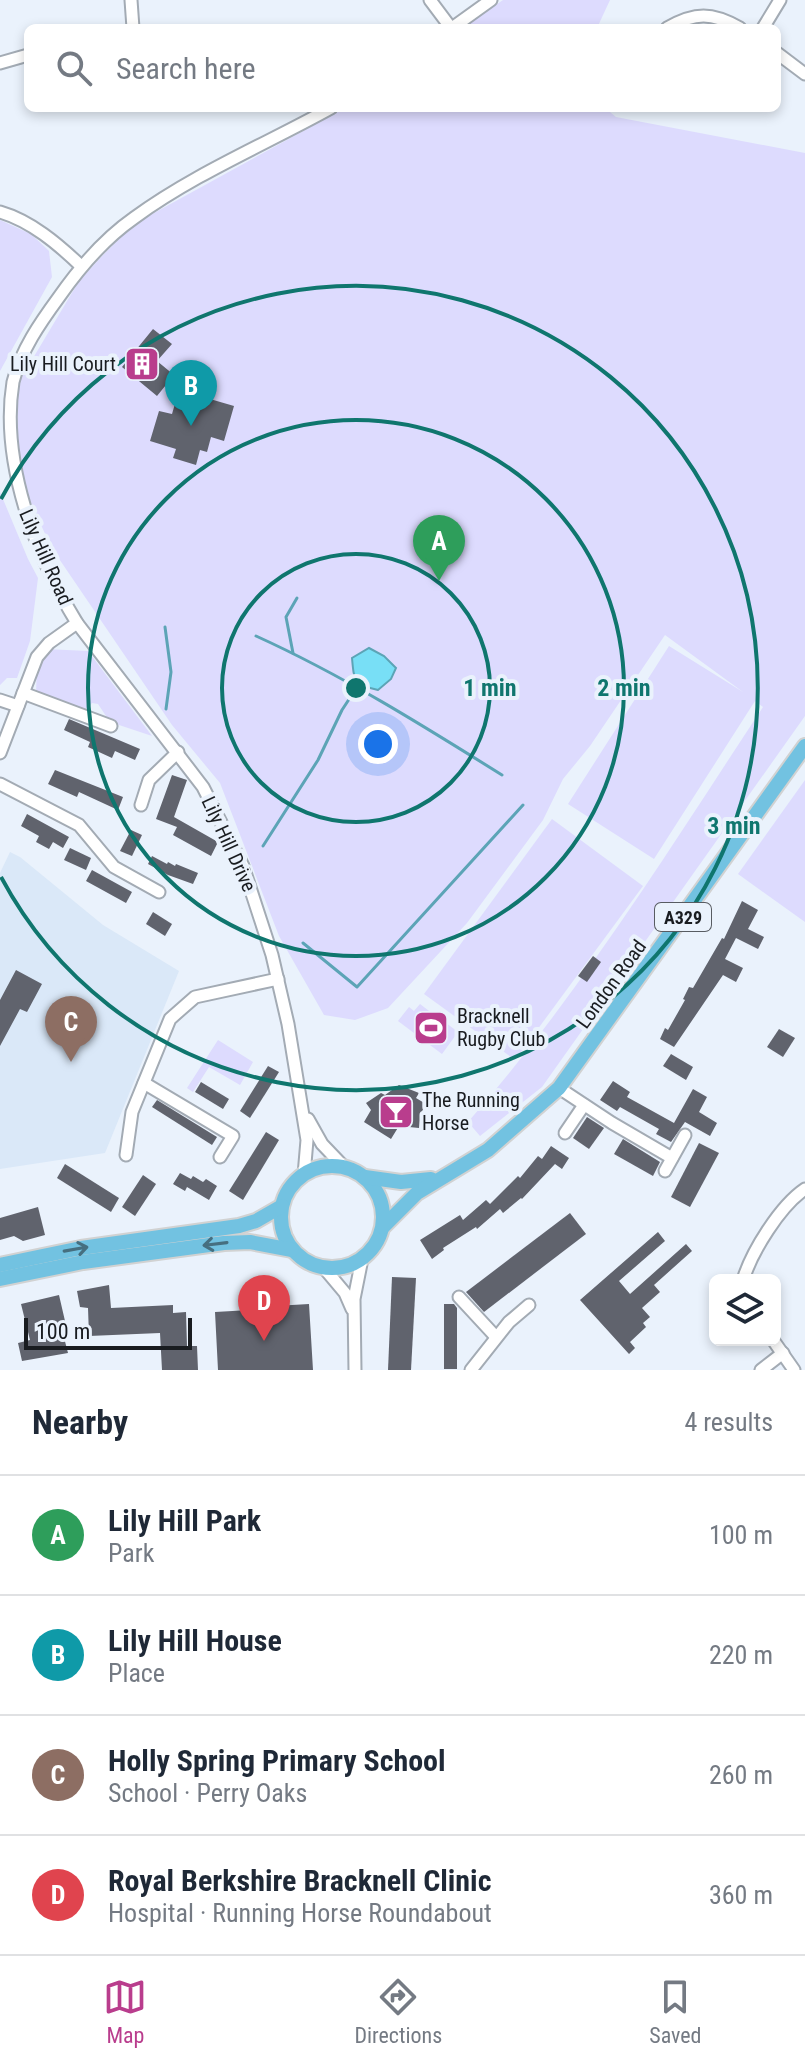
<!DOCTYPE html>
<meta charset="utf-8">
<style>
:root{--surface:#fff;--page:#f6f6f7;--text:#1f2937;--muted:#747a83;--line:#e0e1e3;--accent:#b93d8d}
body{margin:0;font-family:"Roboto Condensed",sans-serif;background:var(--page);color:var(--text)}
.controls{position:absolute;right:24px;bottom:24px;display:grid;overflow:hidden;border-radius:12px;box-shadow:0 4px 12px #0003}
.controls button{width:72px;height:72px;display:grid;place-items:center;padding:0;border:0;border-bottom:2px solid var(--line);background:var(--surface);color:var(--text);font:40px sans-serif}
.scale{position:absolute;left:24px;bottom:20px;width:168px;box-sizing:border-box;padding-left:8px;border:4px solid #191c20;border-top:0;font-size:22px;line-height:28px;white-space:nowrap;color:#191c20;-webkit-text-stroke:6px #eaf2fc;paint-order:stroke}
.you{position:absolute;left:378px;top:744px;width:28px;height:28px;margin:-20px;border:6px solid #fff;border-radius:50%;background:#1a73e8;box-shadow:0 0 0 12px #1a73e833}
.badge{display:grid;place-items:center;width:52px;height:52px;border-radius:50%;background:var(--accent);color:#fff;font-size:26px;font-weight:700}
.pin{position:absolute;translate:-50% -66px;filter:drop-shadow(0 2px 4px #0008)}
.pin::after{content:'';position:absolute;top:42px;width:28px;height:24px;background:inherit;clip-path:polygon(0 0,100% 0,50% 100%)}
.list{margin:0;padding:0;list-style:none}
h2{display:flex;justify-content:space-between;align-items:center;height:104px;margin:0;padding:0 32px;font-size:34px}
h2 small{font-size:26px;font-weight:400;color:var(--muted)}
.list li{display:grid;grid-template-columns:52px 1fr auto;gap:24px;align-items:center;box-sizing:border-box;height:120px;padding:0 32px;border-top:2px solid var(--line)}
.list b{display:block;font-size:30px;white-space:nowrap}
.list p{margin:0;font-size:26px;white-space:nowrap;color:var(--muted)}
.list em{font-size:26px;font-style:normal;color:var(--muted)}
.icon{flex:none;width:44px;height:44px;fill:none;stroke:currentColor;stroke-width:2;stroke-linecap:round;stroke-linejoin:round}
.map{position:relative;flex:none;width:805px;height:1370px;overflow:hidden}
.search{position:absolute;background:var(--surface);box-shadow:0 4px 12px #0003;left:24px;right:24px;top:24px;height:88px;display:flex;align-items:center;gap:20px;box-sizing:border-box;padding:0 28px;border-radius:12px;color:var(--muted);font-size:30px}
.sheet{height:584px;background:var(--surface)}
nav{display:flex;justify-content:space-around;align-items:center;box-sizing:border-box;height:112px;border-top:2px solid var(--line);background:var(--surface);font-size:22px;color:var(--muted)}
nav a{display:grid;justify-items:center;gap:4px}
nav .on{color:var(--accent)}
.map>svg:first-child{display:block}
.built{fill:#dae8f8}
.green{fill:#dddbfe}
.water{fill:#78dff6;stroke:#5ca4b6;stroke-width:2}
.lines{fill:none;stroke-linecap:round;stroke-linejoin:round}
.stream{stroke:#5ca4b6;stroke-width:3}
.building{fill:#60636d}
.minor-casing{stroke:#a3abb4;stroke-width:15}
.major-casing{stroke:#d1d2d2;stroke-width:18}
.minor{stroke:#fff;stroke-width:11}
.major{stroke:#72c2e1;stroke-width:14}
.oneway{stroke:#466f80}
.ring{fill:none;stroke:#0f766e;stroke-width:4}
.labels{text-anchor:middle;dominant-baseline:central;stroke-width:8;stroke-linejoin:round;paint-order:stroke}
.shield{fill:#eaf2fc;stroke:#585c62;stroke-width:2}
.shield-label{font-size:18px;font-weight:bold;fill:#191c20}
.poi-label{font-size:20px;fill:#191c20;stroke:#eaf2fc;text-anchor:start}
.street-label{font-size:20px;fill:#191c20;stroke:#eaf2fc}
.centre{fill:#0f766e;stroke:#eaf2fc;stroke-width:4}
.ring-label{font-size:24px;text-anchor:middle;font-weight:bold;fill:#0f766e;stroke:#eaf2fc;stroke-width:8;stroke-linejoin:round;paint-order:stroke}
</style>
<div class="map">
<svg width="805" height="1370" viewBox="0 0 805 1370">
<rect width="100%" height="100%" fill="#eaf2fc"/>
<path class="built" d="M10 852 20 857 103 925 179 971 105 1153 0 1169V873Z"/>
<g class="green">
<path d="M503 0H610L597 28H463Z"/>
<path d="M345 108H605L616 117 805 153V716L542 1087 480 1136 468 1122C580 994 670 848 763 707L755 701 654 859 568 804 669 646 743 692 665 635 590 746 563 779 543 820 467 923 388 1008 355 1020 324 1015 279 936 220 783 172 725 51 547 14 465 17 385 79 281 103 255 134 224Z"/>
<path d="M0 220 31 234 49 251 52 277 0 371Z"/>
<path d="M0 492 28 559 38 578 30 641 17 678H7L0 685Z"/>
<path d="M45 649 88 651 152 736 110 722 98 704 92 703 86 710 36 693 37 666Z"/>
<path d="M805 780V922L738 874Z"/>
<path d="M552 819 643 886 515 1060 424 994Z"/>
<path d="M420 1004 433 1014 428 1021 432 1024 438 1017 458 1032 442 1054 398 1021 409 1007 414 1011Z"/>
<path d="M218 1040 253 1062 240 1085 209 1067 193 1092 187 1088Z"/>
</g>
<path class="water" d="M369 648 384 656 396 668 391 679 378 690C354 685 354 681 352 658Z"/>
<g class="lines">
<g class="stream">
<path d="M165 627 171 672 166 709"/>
<path d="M256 636C342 675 422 725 502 775"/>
<path d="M293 653 286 617 297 598"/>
<path d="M263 846 318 760 342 710 359 684"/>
<path d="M303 943 357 987 523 805"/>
</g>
</g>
<g class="building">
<path d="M153 329 172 344 157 361 174 375 157 396 122 367Z"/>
<path d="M179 390 234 406 224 441 211 437 207 452 200 450 196 465 173 458 176 449 150 441 159 411 172 414Z"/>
<path d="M69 719 140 749 135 760 115 751 112 758 88 747 90 742 64 730Z"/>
<path d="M55 770 123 797 118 810 79 792 77 797 48 784Z"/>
<path d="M172 775 187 780 174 817 218 842 211 856 173 835 177 827 156 819Z"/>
<path d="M27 814 69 837 63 848 53 842 49 849 36 842 39 836 21 826Z"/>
<path d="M131 830 142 835 132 856 120 851Z"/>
<path d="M70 848 91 858 86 870 64 860Z"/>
<path d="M152 856 167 864 168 862 175 866 176 864 198 873 193 884 168 875 148 864Z"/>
<path d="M92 870 132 892 126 903 86 881Z"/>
<path d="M742 901 758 910 748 929 764 937 758 949 736 938 725 959 743 968 736 982 723 975 674 1047 660 1039 665 1028 668 1030 685 1000 683 999 689 987 693 988 722 938 724 939Z"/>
<path d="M153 912 172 924 165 936 146 924Z"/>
<path d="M593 956 601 962 587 982 578 976Z"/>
<path d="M16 970 42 984 27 1012 20 1009 0 1046V1000Z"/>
<path d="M779 1029 795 1038 783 1057 767 1047Z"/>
<path d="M671 1054 693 1067 686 1080 663 1066Z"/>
<path d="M268 1066 279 1072 250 1118 240 1111Z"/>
<path d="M613 1081 630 1092 627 1097 674 1123 693 1089 707 1097 699 1112 717 1123 710 1136 685 1122 671 1142 656 1134 659 1129 620 1107 617 1111 600 1100Z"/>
<path d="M201 1082 229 1099 223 1109 195 1092Z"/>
<path d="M399 1085 419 1093 416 1098 426 1104 421 1113 419 1128 399 1126 391 1139 364 1122 371 1110 366 1103 381 1093 385 1095Z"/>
<path d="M157 1100 217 1137 212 1145 152 1107Z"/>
<path d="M587 1117 604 1128 589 1149 573 1138Z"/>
<path d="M266 1132 279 1140 243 1200 229 1191Z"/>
<path d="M623 1139 660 1162 653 1176 614 1154Z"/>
<path d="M699 1143 719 1153 690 1207 671 1197Z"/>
<path d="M551 1146 569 1158 562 1169 555 1164 522 1199 521 1198 503 1213 500 1209 477 1229 476 1227 443 1248 444 1250 432 1259 420 1240 460 1215 463 1220 486 1200 490 1204 518 1176 520 1178 538 1156 542 1159Z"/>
<path d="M65 1164 119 1198 111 1212 57 1178Z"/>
<path d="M180 1173 191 1179 193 1176 203 1182 206 1179 217 1186 209 1200 187 1187 185 1191 173 1184Z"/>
<path d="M143 1175 156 1184 135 1216 122 1207Z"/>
<path d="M38 1207 45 1235 23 1241 14 1236 0 1240V1218Z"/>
<path d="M570 1213 586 1234 484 1312 466 1292Z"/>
<path d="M658 1232 665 1241 619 1281 630 1294 686 1244 692 1251 654 1285 660 1292 642 1308 650 1317 643 1323 646 1327 630 1342 635 1348 629 1354 580 1300Z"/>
<path d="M392 1277 416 1278 411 1370H388Z"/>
<path d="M274 1281 275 1306 309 1304 313 1370H218L215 1312 250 1310 248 1282Z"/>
<path d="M109 1285 111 1308 173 1305V1313L186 1312 187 1346H197L198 1370H162L160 1333 89 1336 88 1308 80 1307 77 1291Z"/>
<path d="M59 1295 65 1321 60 1322 68 1353 22 1361 18 1343 30 1340 21 1304Z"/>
<path d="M444 1304H454L457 1308V1369H444Z"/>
</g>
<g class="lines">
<g class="minor-casing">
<g id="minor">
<path d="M131 0 133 28"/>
<path d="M430 0 451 28"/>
<path d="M452 28 491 0"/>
<path d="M667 28C695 12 712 12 740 28"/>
<path d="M763 28 780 0"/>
<path d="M777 53 805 74"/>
<path d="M0 63 28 55"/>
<path d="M0 212C31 221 58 244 81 266"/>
<path d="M23 693 111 726"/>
<path d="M0 700 18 706"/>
<path d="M0 753 37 657 49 643 77 623"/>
<path d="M0 784 79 825 114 867 159 892"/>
<path d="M141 805 149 780 178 752"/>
<path d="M144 1083 233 1136 220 1157"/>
<path d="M559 1088 612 1123 672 1158"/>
<path d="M308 1119 322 1144 344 1167"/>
<path d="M565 1133 584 1105"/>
<path d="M126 1155 132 1112 170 1019 195 997 278 979"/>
<path d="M665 1171 685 1135"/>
<path d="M304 1175 307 1140 288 1024 272 955 243 866 203 787 77 623C36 556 0 462 13 382 21 350 40 323 59 297 80 267 104 239 134 218 194 174 266 144 331 108"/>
<path d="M324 1268 345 1293 352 1309"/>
<path d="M743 1280C752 1251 780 1206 805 1189"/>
<path d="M459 1297 496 1337"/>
<path d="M773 1340 794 1370"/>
<path d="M355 1370 354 1299 362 1259"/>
<path d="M471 1370 509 1322 529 1305"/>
<path d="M761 1370 783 1353"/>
</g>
</g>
<g class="major-casing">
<g id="major">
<circle cx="332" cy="1217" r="51"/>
<path d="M365 1177 401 1182 431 1179"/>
<path d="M383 1227 417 1193 488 1150 559 1088 805 746"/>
<path d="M0 1265 81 1248 239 1226 256 1221 282 1206"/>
<path d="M0 1279 83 1262 224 1243 250 1242 292 1250"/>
</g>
</g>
<use href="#minor" class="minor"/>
<use href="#major" class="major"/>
</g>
<defs><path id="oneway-shaft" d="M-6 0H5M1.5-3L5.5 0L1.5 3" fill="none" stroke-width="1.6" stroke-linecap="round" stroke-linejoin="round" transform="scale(2)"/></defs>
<g class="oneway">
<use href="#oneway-shaft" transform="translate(215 1244) rotate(173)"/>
<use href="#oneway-shaft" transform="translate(76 1249) rotate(-10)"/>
</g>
<g class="ring">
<circle cx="356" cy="688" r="134"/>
<circle cx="356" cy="688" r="268"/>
<path d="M1 499A402 402 0 1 1 1 877"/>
</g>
<defs>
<g id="building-square" transform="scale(1.8)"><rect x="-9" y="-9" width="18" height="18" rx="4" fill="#b93d8d" stroke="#eaf2fc"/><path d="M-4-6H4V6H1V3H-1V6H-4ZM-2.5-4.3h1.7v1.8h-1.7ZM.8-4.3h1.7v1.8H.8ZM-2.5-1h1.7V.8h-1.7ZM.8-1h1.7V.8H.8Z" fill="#fff"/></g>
<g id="stadium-square" transform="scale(1.8)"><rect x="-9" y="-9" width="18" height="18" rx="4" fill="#b93d8d" stroke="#eaf2fc"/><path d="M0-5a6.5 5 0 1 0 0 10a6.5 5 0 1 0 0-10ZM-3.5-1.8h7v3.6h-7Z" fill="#fff"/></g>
<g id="bar-square" transform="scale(1.8)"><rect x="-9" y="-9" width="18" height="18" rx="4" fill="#b93d8d" stroke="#eaf2fc"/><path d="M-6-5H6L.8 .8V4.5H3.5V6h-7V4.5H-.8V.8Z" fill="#fff"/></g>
</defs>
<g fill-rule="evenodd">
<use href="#building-square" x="142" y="364"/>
<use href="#stadium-square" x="431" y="1028"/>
<use href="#bar-square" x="396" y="1112"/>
</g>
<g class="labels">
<rect class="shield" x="655" y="903" width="56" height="28" rx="6"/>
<g class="shield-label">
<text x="683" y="917">A329</text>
</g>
<g class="poi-label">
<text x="116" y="364" text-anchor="end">Lily Hill Court</text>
<text x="457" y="1016">Bracknell<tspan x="457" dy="23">Rugby Club</tspan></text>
<text x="422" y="1100">The Running<tspan x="422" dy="23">Horse</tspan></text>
</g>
<g class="street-label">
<text transform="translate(46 557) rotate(66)">Lily Hill Road</text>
<text transform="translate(229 844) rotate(65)">Lily Hill Drive</text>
<text transform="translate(611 984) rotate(-54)">London Road</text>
</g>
</g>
<circle cx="356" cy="688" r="12" class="centre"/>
<g class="ring-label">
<text x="490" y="696">1 min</text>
<text x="624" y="696">2 min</text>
<text x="734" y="834">3 min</text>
</g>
</svg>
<div class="controls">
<button><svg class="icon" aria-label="layers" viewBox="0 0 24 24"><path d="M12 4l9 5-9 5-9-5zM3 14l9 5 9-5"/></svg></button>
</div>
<div class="scale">100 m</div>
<div class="you"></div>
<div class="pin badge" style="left:439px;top:581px;background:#2e9e5b">A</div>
<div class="pin badge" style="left:191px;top:426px;background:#0f9aa8">B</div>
<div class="pin badge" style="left:71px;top:1062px;background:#8d6e63">C</div>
<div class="pin badge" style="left:264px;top:1341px;background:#e0444e">D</div>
<div class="search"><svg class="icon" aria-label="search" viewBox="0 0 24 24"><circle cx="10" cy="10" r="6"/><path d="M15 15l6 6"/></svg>Search here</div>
</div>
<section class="sheet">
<h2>Nearby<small>4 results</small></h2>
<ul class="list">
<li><span class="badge" style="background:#2e9e5b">A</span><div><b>Lily Hill Park</b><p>Park</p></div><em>100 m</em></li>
<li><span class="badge" style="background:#0f9aa8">B</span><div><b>Lily Hill House</b><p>Place</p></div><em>220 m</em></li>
<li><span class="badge" style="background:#8d6e63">C</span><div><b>Holly Spring Primary School</b><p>School · Perry Oaks</p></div><em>260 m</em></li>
<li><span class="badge" style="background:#e0444e">D</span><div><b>Royal Berkshire Bracknell Clinic</b><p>Hospital · Running Horse Roundabout</p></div><em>360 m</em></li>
</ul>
</section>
<nav>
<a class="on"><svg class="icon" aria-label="map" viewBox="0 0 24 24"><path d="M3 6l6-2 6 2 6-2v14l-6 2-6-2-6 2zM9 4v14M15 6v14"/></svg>Map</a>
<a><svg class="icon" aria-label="directions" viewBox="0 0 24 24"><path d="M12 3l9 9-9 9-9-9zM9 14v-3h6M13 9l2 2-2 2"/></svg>Directions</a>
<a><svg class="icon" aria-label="saved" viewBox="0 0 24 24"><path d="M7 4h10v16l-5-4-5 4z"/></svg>Saved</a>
</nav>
